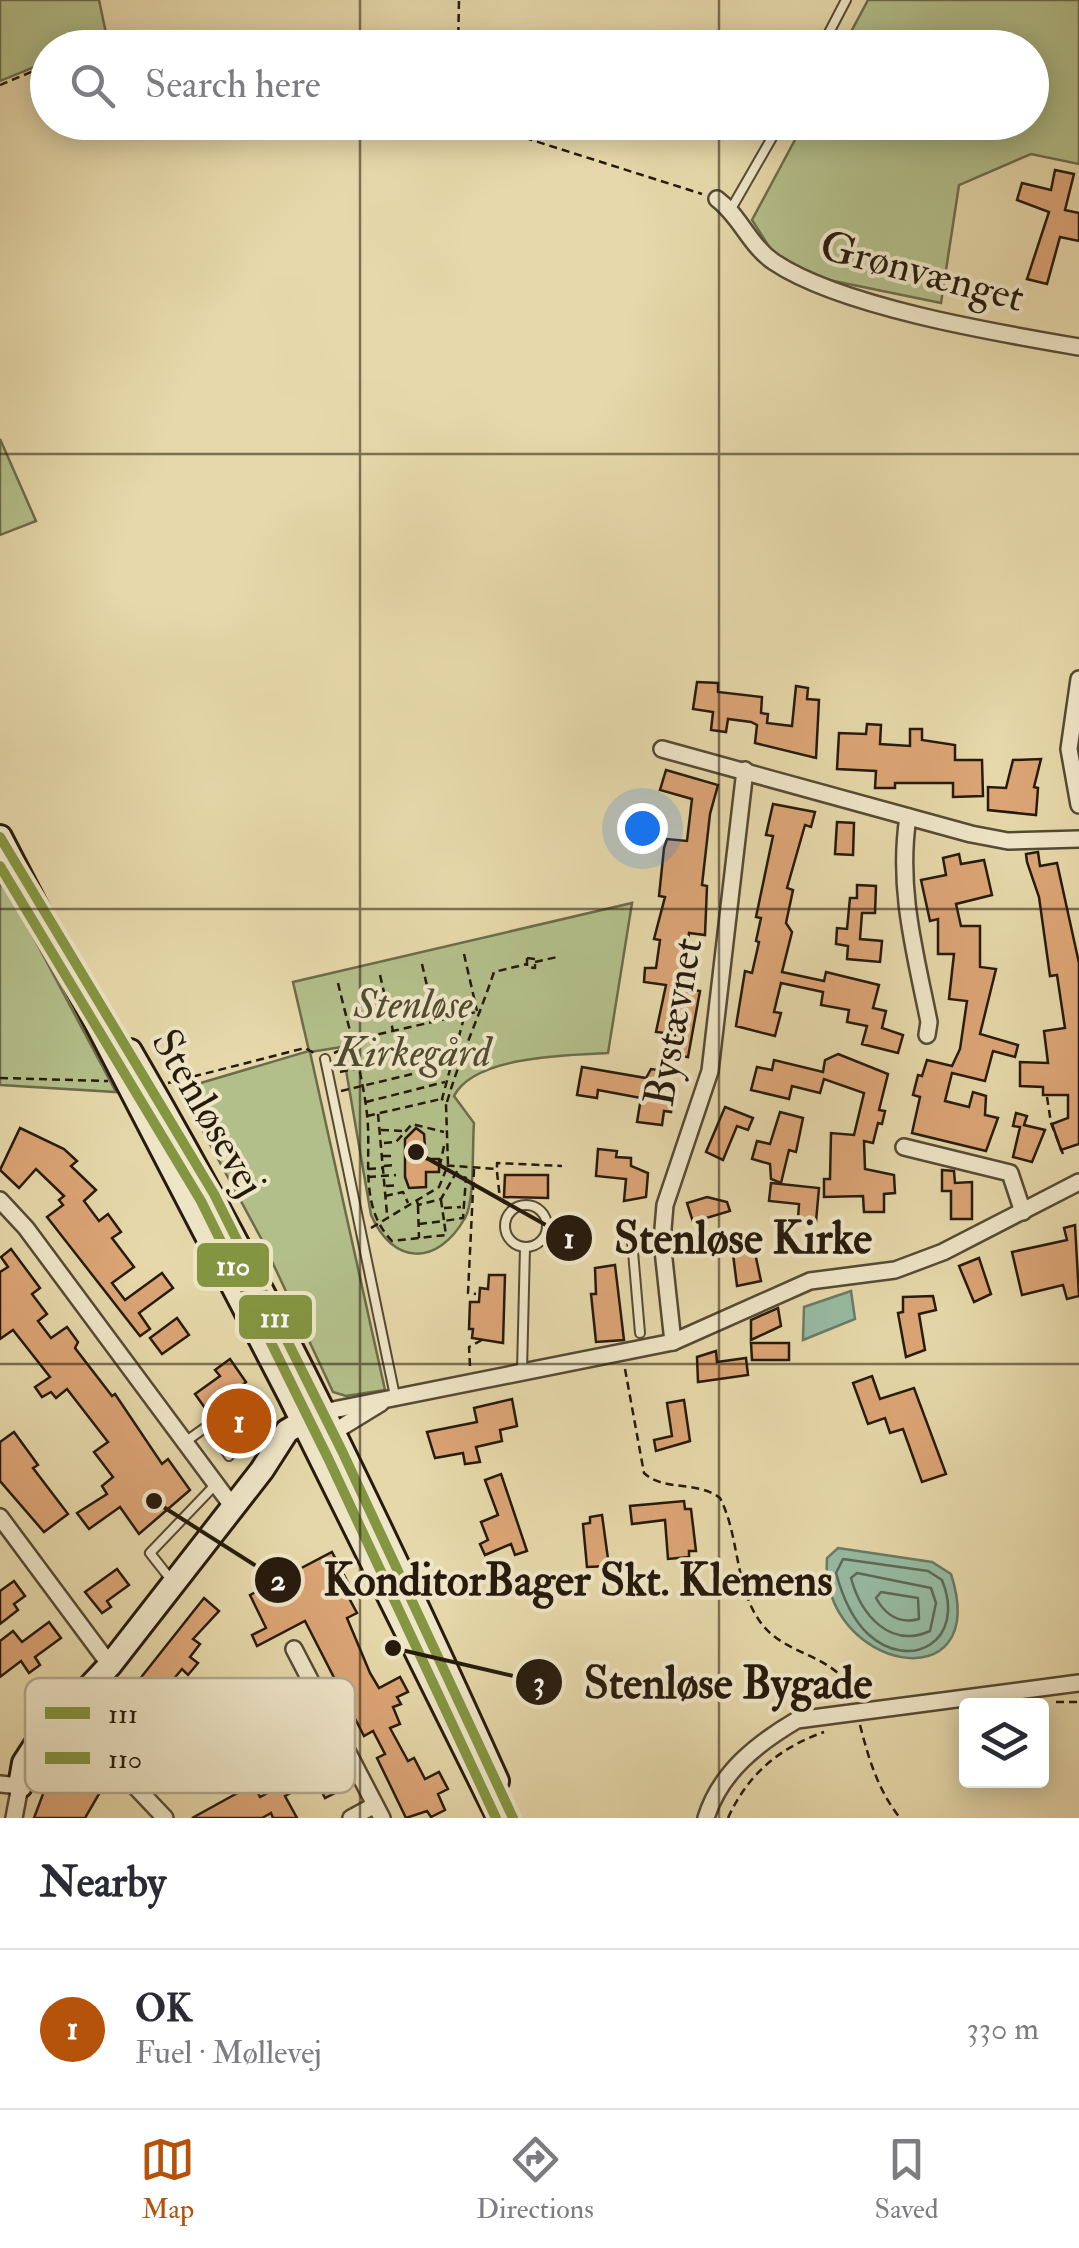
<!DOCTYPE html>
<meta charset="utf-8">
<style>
:root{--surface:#fff;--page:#f7f7f7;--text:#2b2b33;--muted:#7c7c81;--line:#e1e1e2;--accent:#b45309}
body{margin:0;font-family:"IM FELL Double Pica",serif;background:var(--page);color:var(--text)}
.controls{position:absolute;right:30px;bottom:30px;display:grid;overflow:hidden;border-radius:10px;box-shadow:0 5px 25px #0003}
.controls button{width:90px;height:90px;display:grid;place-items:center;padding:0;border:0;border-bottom:2px solid var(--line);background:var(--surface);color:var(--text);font:50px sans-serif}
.you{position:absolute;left:642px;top:828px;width:35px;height:35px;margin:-25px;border:8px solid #fff;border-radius:50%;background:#1a73e8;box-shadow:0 0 0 15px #1a73e833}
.badge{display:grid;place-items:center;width:65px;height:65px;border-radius:50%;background:var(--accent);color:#fff;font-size:32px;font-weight:700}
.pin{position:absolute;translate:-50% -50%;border:5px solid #fff;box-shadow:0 2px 10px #0006}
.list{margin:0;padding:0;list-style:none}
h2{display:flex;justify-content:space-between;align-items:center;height:130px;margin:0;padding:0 40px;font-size:42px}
h2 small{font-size:32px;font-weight:400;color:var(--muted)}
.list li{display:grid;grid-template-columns:65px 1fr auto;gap:30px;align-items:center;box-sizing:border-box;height:160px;padding:0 40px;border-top:2px solid var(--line)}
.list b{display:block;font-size:38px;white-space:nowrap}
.list p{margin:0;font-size:32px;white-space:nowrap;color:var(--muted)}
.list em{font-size:32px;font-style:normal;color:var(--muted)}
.icon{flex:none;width:55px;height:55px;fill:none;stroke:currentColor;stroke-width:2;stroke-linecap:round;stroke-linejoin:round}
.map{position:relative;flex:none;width:1079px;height:1818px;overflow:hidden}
.search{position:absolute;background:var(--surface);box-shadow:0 5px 25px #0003;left:30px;right:30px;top:30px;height:110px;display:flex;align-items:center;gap:25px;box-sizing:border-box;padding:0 35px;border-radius:55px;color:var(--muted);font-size:38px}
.sheet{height:290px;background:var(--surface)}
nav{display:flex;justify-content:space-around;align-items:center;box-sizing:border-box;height:140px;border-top:2px solid var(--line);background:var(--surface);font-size:28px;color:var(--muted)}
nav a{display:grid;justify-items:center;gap:5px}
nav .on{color:var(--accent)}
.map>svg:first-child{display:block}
.green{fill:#b3bf8a;stroke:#6c6c4c;stroke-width:2.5}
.water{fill:#97bba3;stroke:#6a7b67;stroke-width:2.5}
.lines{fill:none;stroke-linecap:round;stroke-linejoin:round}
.shore{stroke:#5e6a58;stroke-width:2.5}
.building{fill:#dca576;stroke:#261a0d;stroke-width:2.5}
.lane-casing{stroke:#564a34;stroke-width:12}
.street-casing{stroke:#564a34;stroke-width:20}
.secondary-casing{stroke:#261a0d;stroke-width:28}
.path{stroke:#261a0d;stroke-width:2.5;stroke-dasharray:8 5;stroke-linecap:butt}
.lane{stroke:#efe6c8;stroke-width:8}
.street{stroke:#efe6c8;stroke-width:15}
.secondary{stroke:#efe6c8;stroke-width:22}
.bus-1-casing{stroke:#efe6c8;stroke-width:18}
.bus-2-casing{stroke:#efe6c8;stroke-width:18}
.bus-1{stroke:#849641;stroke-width:10}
.bus-2{stroke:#849641;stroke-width:10}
.grid{fill:none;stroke:#261a0d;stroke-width:2.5;stroke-opacity:0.55}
.labels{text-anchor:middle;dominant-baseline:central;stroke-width:8;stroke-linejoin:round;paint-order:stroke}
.street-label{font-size:42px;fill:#261a0d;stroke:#efe6c8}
.park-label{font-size:42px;font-style:italic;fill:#504c32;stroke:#efe6c8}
.key{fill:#efe6c8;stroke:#b3a990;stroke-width:2.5}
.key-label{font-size:28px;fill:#261a0d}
.leader{fill:none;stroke:#261a0d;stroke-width:4}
.callout-dot{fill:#261a0d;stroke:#efe6c8;stroke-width:4}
.mark-label{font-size:30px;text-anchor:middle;font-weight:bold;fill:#fff}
.callout-label{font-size:45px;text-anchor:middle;font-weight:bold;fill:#261a0d;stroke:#efe6c8;stroke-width:8;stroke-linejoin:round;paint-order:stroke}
.line-badge{stroke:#efe6c8;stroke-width:4}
.badge-label{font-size:28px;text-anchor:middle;font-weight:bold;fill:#fff}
</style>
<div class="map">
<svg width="1079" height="1818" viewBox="0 0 1079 1818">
<rect width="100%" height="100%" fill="#e6d8aa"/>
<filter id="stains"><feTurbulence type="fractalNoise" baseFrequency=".002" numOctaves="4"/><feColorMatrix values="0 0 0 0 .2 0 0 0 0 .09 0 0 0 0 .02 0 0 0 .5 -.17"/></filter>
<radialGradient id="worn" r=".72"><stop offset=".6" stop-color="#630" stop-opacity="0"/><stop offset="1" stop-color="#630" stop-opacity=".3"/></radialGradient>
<g class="green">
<path d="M0 0H99L107 38 83 47 48 48 47 62 0 81Z"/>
<path d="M868 0H1079V164L1031 154 959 185 941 303 824 279 775 256 752 220 804 123 1032 122V48L843 47Z"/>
<path d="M0 439 36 521 0 535Z"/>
<path d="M0 874 116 1092 0 1085Z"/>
<path d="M632 903 608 1053C567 1055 474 1056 454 1096L474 1123C472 1145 475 1202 465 1218 437 1267 393 1265 371 1215L342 1047 310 1052 385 1390 346 1396 333 1392 262 1240 180 1089 309 1051 293 982Z"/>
</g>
<g class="water">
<path d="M851 1291 855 1319 803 1340 804 1307Z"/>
<path d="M838 1548 932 1562 951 1574C993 1705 819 1670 827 1558Z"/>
</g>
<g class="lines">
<g class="shore">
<path d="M843 1559 928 1571 942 1580C967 1641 910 1673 868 1634 851 1618 842 1595 836 1573Z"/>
<path d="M857 1573 931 1588 936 1603 930 1631C890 1649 861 1615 851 1578Z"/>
<path d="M881 1592 918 1598 919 1619C900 1624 886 1616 876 1598Z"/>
</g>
</g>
<g class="building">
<path d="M1055 170 1074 174 1065 210 1079 213V241L1060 237 1047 284 1027 279 1049 212 1017 200 1022 183 1051 190Z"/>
<path d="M697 682 718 683V692L762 697 761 713 768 714 767 723 792 726 796 686 808 688 807 699 819 700 816 758 755 743 757 725 751 722 728 719 726 732 711 730 713 712 693 709Z"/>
<path d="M867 724 881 725 880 744 910 746V729H922V740L955 745V760H982L983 796 953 797V783H895V788H875L876 771 837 769 839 733 866 734Z"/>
<path d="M1041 759 1034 787 1038 788 1036 815 988 810V787L1006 788 1013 760Z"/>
<path d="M666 770 718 785 710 814 702 885 707 886 705 935 689 933 683 980 688 981 687 989 700 991 688 1057 673 1055 675 1034 656 1032 666 985 644 982 645 968H656L660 940 654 939 665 897 659 896 664 848 667 839 687 841 692 799 660 790Z"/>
<path d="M773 804 815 812 811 827 805 825 787 888 793 890 786 923 792 932 782 972 824 981 826 972 879 985 873 1008 886 1011 882 1028 903 1035 898 1053 862 1044 867 1026 847 1022 849 1010 821 1005 823 992 781 983 774 1012 781 1013 775 1036 736 1026 745 971 752 973 759 942 756 941 761 918 756 917 773 836 766 835Z"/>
<path d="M837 822 854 823 853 855 835 854Z"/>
<path d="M1038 852 1040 866 1057 863 1079 963V1144L1061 1150 1052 1124 1068 1118V1095H1043V1087L1020 1086V1062L1048 1063 1044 1031 1065 1028 1057 975 1050 976 1039 897 1027 862 1026 854Z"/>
<path d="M959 854 961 864 984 860 992 895 956 904 961 926H980V967L996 969 980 1034 1018 1045 1015 1057 993 1051 985 1081 952 1073 945 1101 969 1107 973 1092 986 1096 985 1115 998 1118 986 1151 912 1133 920 1097 913 1095 918 1075 922 1076 927 1060 952 1066 960 1049 967 1001 949 999 954 954H938V919L930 921 921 880 946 875 943 858Z"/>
<path d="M857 885 876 886 875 913H862L860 939 882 941 880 962 847 959 848 946 836 944 837 928 847 929 850 898H857Z"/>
<path d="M838 1054 888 1074 879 1110 885 1111 882 1124 878 1123 873 1143 864 1141 865 1169 894 1175 895 1193 884 1194V1212H864L863 1196 824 1197V1179H830L831 1133 854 1135 864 1093 824 1079 820 1093 792 1086 789 1099 751 1090 757 1067 772 1070 774 1060 823 1072 825 1060Z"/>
<path d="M582 1067 646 1078 651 1069 666 1071 663 1097 673 1098 671 1112 664 1111 662 1125 637 1122 641 1098 598 1090 597 1098 577 1095Z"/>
<path d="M725 1107 753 1118 748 1130 737 1126 723 1160 706 1152Z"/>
<path d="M780 1112 803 1118 796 1152 789 1150 781 1183 771 1179 770 1164 752 1159 757 1141 770 1144Z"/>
<path d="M1016 1113 1027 1116 1024 1125 1045 1130 1032 1162 1013 1157 1020 1127 1013 1126Z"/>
<path d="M20 1128 64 1149 77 1161 71 1166 96 1190 84 1201 99 1221 108 1214 121 1232 112 1238 134 1267 112 1283 125 1300 162 1273 173 1288 139 1313 150 1329 140 1336 47 1217 63 1205 59 1200 64 1196 36 1169 19 1188 0 1170Z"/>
<path d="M416 1128 424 1134 426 1159H439V1172H426V1187L409 1188 405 1177V1139Z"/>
<path d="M598 1149 617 1151 616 1157 631 1158V1166L648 1173 646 1197 624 1201 626 1179 596 1176Z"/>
<path d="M942 1170 954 1171 955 1183 972 1182V1219H951V1191H942Z"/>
<path d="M505 1175H548V1198L504 1197Z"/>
<path d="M771 1183 819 1188 816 1221 798 1219 799 1204 769 1201Z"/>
<path d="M707 1197 727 1202 730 1211 693 1222 687 1203Z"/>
<path d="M1075 1225 1079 1296 1067 1299 1063 1285 1022 1295 1012 1252 1067 1240 1064 1228Z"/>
<path d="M752 1239 761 1281 737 1286 732 1246Z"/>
<path d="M11 1249 40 1288 32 1294 47 1314 38 1321 51 1338 67 1327 78 1342 75 1348 112 1396 115 1394 162 1464 168 1459 190 1490 139 1534 120 1507 89 1529 77 1513 107 1494 102 1486 113 1477 94 1452 108 1442 67 1389 56 1398 51 1392 42 1397 35 1387 50 1377 13 1330 0 1339V1272L8 1267 1 1257Z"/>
<path d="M979 1258 991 1294 974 1302 959 1266Z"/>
<path d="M615 1265 624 1340 596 1342 591 1294H596L595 1268Z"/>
<path d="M489 1275H505L503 1343 472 1338 473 1329H469L470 1302H479L480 1288 488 1289Z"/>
<path d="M903 1297 933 1296 936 1310 919 1314 925 1350 906 1357 898 1313 903 1312Z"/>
<path d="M778 1308 781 1326 751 1340V1320Z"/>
<path d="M177 1318 189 1335 162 1354 150 1338Z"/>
<path d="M751 1343H789V1360H752Z"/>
<path d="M716 1351 717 1362 746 1358 748 1375 698 1382 697 1357Z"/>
<path d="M230 1359 246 1382 234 1392 237 1396 210 1415 195 1394 220 1376 215 1370Z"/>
<path d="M872 1376 880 1399 914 1388 946 1474 922 1482 903 1429 890 1433 885 1418 868 1424 853 1383Z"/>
<path d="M512 1399 517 1426 500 1430 502 1441 476 1447 480 1462 465 1464 463 1453 435 1458 427 1432 477 1422 474 1408Z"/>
<path d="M684 1400 690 1441 656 1451 654 1440 672 1436 667 1403Z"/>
<path d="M246 1408 255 1420 228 1441 220 1427Z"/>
<path d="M14 1432 38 1465 33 1468 68 1514 44 1532 0 1481V1442Z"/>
<path d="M501 1474 527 1551 515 1555 511 1544 485 1555 480 1544 488 1540 481 1522 498 1515 485 1480Z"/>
<path d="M684 1501 685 1509H691L696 1551H689V1557L668 1559 665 1520 632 1524 630 1506Z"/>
<path d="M602 1515 609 1566 587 1567 583 1524 590 1523V1517Z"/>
<path d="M332 1552 355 1596 349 1598 357 1613 347 1618 370 1673 379 1688 400 1677 408 1692 397 1697 401 1704 393 1707 400 1724 390 1728 408 1761 414 1758 425 1779 439 1772 448 1789 438 1794 445 1810 431 1817 427 1811 406 1818 377 1758 385 1754 373 1731 364 1736 305 1621 257 1646 252 1635 266 1628 250 1595Z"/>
<path d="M117 1569 129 1585 107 1601 111 1607 102 1613 85 1592Z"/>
<path d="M14 1581 25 1596 14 1604 18 1610 0 1624V1591Z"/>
<path d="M204 1598 219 1611 193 1639 200 1644 190 1657 198 1663 188 1675 182 1669 157 1699 146 1689 144 1692 135 1685Z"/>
<path d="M49 1622 61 1638 35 1657 40 1665 29 1673 21 1661 0 1677V1641L13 1631 22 1642Z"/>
<path d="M304 1753 310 1766 327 1757 343 1789 325 1798 316 1780 285 1796 297 1818H273L271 1813 262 1818H192L252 1785 233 1777 240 1757 260 1797 293 1779 285 1763Z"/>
<path d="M64 1775 99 1794 85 1818H34L46 1786 54 1792Z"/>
</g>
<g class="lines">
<g class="lane-casing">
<g id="lane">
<path d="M821 48 846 0"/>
<path d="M731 209 781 122"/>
<path d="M325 1059 395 1396"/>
<circle cx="526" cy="1226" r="21"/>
<path d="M640 1333 632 1240 662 1241"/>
<path d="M522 1371 525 1247"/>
<path d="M208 1425 229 1456"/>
<path d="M185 1442 248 1397"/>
<path d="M172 1581 150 1553 216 1484"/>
</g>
</g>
<g class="street-casing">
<g id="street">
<path d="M717 199C740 216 750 246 774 262 841 307 997 333 1079 347"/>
<path d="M1079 679 1069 749 1079 805"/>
<path d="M662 749 971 834 1008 841 1079 839"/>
<path d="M908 817C897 888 915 952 929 1022L927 1035"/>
<path d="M904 1147 1010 1173 1023 1212"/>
<path d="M0 1200 26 1228 233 1507"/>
<path d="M673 1342 662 1241 665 1205 710 1071 745 770"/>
<path d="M323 1412 673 1342 810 1281 895 1270 943 1252 1079 1182"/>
<path d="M332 1433 381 1403"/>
<path d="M0 1517 110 1665"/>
<path d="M294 1649 382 1818"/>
<path d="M62 1719 115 1765 165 1818"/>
<path d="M0 1784 20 1786 14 1818"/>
<path d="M351 1818 375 1805"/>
<path d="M706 1818C720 1772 758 1743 797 1720L1079 1683"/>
</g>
</g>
<g class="secondary-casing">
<g id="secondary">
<path d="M0 837 290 1396 499 1818"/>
<path d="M130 1051C267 1286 385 1533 497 1781"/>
<path d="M20 1786 24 1763 37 1743 110 1665 262 1470 287 1431 315 1415"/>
</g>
</g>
<g class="path">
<path d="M99 48C135 39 168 39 203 48"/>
<path d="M458 48 459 0"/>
<path d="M0 85 48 65"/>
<path d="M475 122 702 194"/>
<path d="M464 954 477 1011"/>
<path d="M527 958 535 959V968L527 967Z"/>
<path d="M535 962 557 957"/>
<path d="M422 964 435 1021"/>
<path d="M380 975 393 1031"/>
<path d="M338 983C348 1026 362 1070 367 1114 372 1158 358 1206 392 1241L446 1235 444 1221 463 1218 466 1178 457 1174"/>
<path d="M353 1040 481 1011"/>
<path d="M334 1053 352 1045"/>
<path d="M340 1072 463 1045"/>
<path d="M0 1078 108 1081"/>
<path d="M168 1083 305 1048 314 1053"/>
<path d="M341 1091 450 1065"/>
<path d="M1047 1097 1051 1123 1063 1154"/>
<path d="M366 1102 445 1082"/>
<path d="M447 1102C460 1057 479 1017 494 972L527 964"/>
<path d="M378 1114 387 1214"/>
<path d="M367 1116 441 1099"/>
<path d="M381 1130 403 1131"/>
<path d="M384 1143 396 1142 412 1124 444 1132"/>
<path d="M444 1146 440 1165 497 1169V1163L562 1166"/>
<path d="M383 1156H393"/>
<path d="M384 1166 394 1165"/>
<path d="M368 1169 383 1168"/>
<path d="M474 1169 468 1293 476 1294"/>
<path d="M497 1172 500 1199 512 1209"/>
<path d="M368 1177 396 1175"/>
<path d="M386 1186 399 1185"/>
<path d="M385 1196 403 1192 408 1203"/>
<path d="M417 1201 418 1205 441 1199 459 1168"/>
<path d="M418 1206 419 1238"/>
<path d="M444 1208 461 1207"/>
<path d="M419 1224 444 1221 441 1200"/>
<path d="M371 1228 439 1187 448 1165 446 1104 442 1099 465 1014"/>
<path d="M470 1366 469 1347 482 1340"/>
<path d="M625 1369 644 1473C664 1492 697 1480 720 1498 740 1537 734 1586 761 1623 787 1658 836 1652 856 1698"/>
<path d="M1056 1702H1079"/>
<path d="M860 1725C869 1760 878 1790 900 1818"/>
<path d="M728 1818C748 1774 779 1748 824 1732"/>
</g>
<use href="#lane" class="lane"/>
<use href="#street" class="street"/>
<use href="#secondary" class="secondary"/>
<g class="bus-1-casing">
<path id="bus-1" d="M0 837 214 1194 342 1451 513 1818"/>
</g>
<g class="bus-2-casing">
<path id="bus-2" d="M0 866 201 1201 328 1458 496 1818"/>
</g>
<use href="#bus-1" class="bus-1"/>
<use href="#bus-2" class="bus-2"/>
</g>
<path class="grid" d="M360 0V48M719 0V48M360 122V1818M719 122V1818M0 454H1079M0 909H1079M0 1364H1079"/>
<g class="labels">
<g class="street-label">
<text transform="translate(922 272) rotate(15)">Grønvænget</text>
<text transform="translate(674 1022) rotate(-80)">Bystævnet</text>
<text transform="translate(208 1113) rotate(60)">Stenløsevej</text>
</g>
<g class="park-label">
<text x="413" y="1005">Stenløse<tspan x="413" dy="48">Kirkegård</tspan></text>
</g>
</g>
<rect x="25" y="1678" width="330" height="115" rx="15" class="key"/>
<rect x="45" y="1707" width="45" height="12" fill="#849641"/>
<rect x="45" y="1752" width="45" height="12" fill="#849641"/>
<g class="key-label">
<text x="108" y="1723">111</text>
<text x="108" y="1768">110</text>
</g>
<path class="leader" d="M416 1152L569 1238M154 1501L278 1580M393 1648L539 1682"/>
<g class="callout-dot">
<circle cx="416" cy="1152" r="10"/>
<circle cx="154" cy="1501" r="10"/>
<circle cx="393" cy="1648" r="10"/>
<circle cx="569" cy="1238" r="25"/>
<circle cx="278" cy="1580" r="25"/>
<circle cx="539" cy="1682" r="25"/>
</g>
<g class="mark-label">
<text x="569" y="1248">1</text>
<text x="278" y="1590">2</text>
<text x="539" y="1692">3</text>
</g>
<g class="callout-label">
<text x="743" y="1253">Stenløse Kirke</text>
<text x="578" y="1595">KonditorBager Skt. Klemens</text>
<text x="728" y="1698">Stenløse Bygade</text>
</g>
<g class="line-badge">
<rect x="195" y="1241" width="76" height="48" rx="10" fill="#849641"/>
<rect x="237" y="1293" width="77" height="48" rx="10" fill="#849641"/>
</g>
<g class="badge-label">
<text x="233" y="1275">110</text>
<text x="275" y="1327">111</text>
</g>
<rect width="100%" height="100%" filter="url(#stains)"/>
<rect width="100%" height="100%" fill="url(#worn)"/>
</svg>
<div class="controls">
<button><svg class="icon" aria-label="layers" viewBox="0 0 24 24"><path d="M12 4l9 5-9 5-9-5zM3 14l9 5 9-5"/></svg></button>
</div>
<div class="you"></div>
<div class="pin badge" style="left:239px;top:1421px">1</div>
<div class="search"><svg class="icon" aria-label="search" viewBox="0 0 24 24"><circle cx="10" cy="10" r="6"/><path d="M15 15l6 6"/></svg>Search here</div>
</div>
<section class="sheet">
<h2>Nearby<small></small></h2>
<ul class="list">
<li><span class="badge">1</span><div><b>OK</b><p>Fuel · Møllevej</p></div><em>330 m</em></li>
</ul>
</section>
<nav>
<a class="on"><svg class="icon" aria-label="map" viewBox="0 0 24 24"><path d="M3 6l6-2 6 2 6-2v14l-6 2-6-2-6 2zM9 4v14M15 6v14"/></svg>Map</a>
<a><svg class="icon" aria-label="directions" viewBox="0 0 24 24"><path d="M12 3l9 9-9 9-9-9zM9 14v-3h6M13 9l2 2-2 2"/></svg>Directions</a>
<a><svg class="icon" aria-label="saved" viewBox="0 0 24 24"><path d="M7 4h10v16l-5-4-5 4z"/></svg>Saved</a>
</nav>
